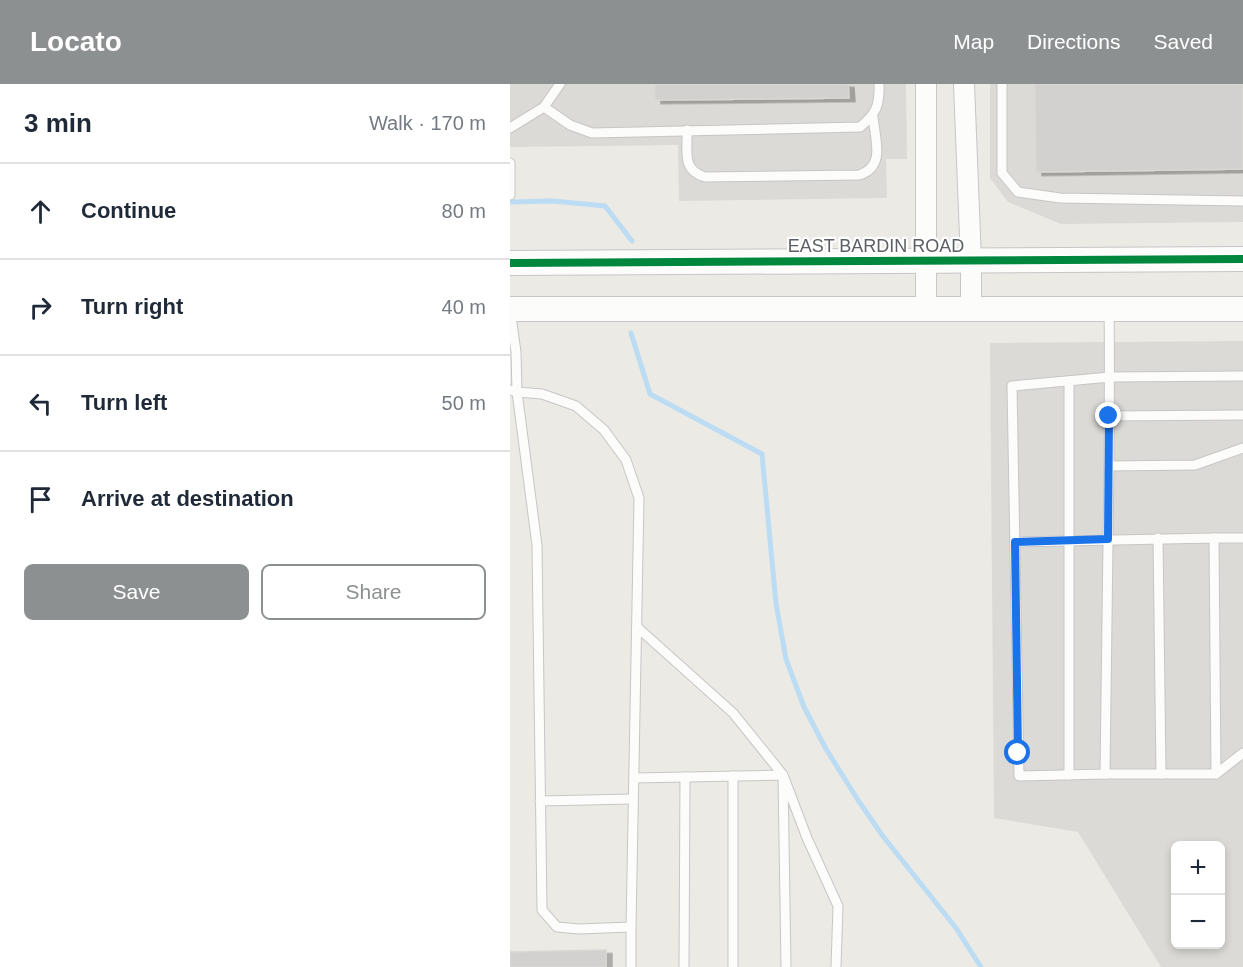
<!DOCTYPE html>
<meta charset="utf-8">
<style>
:root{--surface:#fff;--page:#f2f2f3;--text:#1f2937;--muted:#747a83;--line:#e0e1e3;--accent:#8d9090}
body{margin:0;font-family:Helvetica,sans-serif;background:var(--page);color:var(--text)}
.controls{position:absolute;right:18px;bottom:18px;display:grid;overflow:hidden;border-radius:9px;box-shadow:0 3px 9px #0003}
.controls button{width:54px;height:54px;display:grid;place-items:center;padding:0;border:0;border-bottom:2px solid var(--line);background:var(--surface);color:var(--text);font:30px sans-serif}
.stop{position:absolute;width:18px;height:18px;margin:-14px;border:4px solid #1a73e8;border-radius:50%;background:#fff}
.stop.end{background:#1a73e8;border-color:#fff;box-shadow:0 2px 6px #0008}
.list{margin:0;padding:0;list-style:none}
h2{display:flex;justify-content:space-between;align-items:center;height:78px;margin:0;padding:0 24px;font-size:26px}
h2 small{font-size:20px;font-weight:400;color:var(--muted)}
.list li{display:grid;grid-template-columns:39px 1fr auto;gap:18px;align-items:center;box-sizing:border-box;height:96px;padding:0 24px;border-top:2px solid var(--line)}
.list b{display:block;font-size:22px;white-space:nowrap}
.list em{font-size:20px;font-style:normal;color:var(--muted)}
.actions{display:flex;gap:12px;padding:18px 24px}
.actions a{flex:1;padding:14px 0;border:2px solid var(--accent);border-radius:9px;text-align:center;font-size:21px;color:var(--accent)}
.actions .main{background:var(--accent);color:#fff}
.icon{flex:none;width:33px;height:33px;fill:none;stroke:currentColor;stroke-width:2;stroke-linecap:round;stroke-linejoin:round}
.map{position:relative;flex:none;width:733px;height:883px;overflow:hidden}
header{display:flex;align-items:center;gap:36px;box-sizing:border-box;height:84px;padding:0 30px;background:var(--accent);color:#fff}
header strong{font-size:28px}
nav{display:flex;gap:33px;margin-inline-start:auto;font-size:21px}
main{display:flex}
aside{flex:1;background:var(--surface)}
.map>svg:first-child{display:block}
.industrial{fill:#dcdad6;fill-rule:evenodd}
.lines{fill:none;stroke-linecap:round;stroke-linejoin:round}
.stream{stroke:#bbdcf3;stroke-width:5}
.building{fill:#d2d1cf;stroke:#dad8d4;stroke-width:1.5;filter:url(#shadow)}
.service-casing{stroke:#c7c6c6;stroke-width:11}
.minor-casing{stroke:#c7c6c6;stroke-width:22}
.tertiary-casing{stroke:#c7c6c6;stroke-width:26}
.service{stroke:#fcfcfb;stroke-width:9}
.minor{stroke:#fcfcfb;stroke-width:20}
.tertiary{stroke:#fcfcfb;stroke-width:24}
.cycleway-casing{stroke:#fff;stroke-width:11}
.cycleway{stroke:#00873e;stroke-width:8}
.route{stroke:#1a73e8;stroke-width:8}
.labels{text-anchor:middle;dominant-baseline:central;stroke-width:4.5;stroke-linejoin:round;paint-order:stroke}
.street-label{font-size:18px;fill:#5b5f63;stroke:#fff}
</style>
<header>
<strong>Locato</strong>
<nav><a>Map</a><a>Directions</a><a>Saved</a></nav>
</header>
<main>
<aside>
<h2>3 min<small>Walk · 170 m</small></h2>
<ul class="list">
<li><svg class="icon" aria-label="ahead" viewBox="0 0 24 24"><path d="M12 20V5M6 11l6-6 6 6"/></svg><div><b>Continue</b></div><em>80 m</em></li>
<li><svg class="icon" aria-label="right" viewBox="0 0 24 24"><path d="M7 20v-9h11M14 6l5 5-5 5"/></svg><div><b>Turn right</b></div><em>40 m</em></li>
<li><svg class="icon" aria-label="left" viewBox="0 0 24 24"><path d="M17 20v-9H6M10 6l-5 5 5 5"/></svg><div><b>Turn left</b></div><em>50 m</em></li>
<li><svg class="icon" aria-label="arrive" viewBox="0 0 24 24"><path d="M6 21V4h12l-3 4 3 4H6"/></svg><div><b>Arrive at destination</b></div></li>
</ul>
<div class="actions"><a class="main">Save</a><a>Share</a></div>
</aside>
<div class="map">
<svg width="733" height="883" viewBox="0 0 733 883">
<defs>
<filter id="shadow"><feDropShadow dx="6" dy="3.5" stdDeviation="0" flood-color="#0004"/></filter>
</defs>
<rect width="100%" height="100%" fill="#ebeae5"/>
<g class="industrial">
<path d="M0 0H396L397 75H376L377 114 169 117 168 61 0 63Z"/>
<path d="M480 0H733V138L551 140 498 118 480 94Z"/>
<path d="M733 257V883H651L568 748 484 734 480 259ZM666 762H710V860H666Z"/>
</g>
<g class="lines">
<g class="stream">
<path d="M0 118 43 117 95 122 122 157"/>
<path d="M121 249 140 310 252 370 266 520 276 575 294 623 316 665 348 716 372 751 446 844 471 883"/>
</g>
</g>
<g class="building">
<path d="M145 0H338L339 14 145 16Z"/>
<path d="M525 0H733V85L526 88Z"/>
<path d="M96 866V883H0V868Z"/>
</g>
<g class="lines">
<g class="service-casing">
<g id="service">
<path d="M492 0V89L508 108 550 114 733 117"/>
<path d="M34 23 60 41 82 49 350 43C366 30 370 21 369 0"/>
<path d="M0 44 34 23 50 0"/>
<path d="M177 46C178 67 171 86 195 93L349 91C376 83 365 55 363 33"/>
<path d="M0 79V111"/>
<path d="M0 225 6 268 7 308 32 310 66 322 94 346 116 376 129 414 121 843"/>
<path d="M599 225C600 278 599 330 599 382L595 690 509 692 502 302 600 293 733 292"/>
<path d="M559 297V691"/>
<path d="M0 306 7 308 27 461 32 826 47 843 69 845 121 843V883"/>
<path d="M599 332 733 331"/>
<path d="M599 382 685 381 733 364"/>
<path d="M648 454 651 690"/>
<path d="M704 454H733"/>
<path d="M505 458 704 454 706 690H595"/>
<path d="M127 543 223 629 273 691 297 754 328 822 326 883"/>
<path d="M706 690 733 669"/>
<path d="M124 694 273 691 276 883"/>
<path d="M30 717 123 715"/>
<path d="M174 883 175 693"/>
<path d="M223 883V692"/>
</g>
</g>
<g class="minor-casing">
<g id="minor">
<path d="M454 0 461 177V226"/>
<path d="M416 226V0"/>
</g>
</g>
<g class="tertiary-casing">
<g id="tertiary">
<path d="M0 179 733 175"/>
<path d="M0 225H733"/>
</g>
</g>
<use href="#service" class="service"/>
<use href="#minor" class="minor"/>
<use href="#tertiary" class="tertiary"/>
<g class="cycleway-casing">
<path id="cycleway" d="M0 179 733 175"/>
</g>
<use href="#cycleway" class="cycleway"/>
</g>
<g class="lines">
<path class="route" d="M508 669 505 458 598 455 599 332"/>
</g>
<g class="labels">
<g class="street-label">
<text x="366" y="162">EAST BARDIN ROAD</text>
</g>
</g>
</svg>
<div class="controls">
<button>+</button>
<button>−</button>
</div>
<div class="stop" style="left:508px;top:669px"></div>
<div class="stop end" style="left:599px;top:332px"></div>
</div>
</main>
